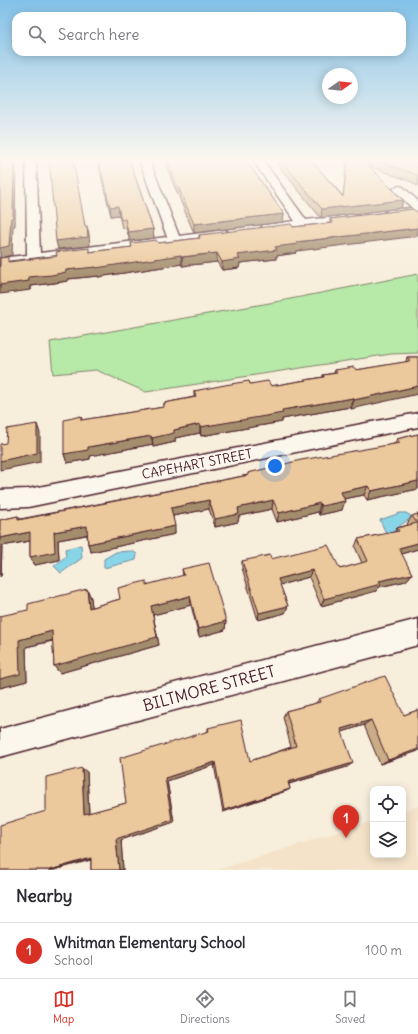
<!DOCTYPE html>
<style>
:root{--surface:#fff;--page:#f2f2f3;--text:#2b2b33;--muted:#7c7c81;--line:#e1e1e2;--accent:#d93025}
body{margin:0;font-family:Delius,sans-serif;background:var(--page);color:var(--text)}
.controls{position:absolute;right:12px;bottom:12px;display:grid;overflow:hidden;border-radius:8px;box-shadow:0 2px 10px #0003}
.controls button{width:36px;height:36px;display:grid;place-items:center;padding:0;border:0;border-bottom:1px solid var(--line);background:var(--surface);color:var(--text);font:20px sans-serif}
.compass{position:absolute;left:322px;top:68px;width:36px;height:36px;border-radius:50%;background:var(--surface);box-shadow:0 2px 10px #0003;rotate:76deg}
.you{position:absolute;left:275px;top:466px;width:14px;height:14px;margin:-10px;border:3px solid #fff;border-radius:50%;background:#1a73e8;box-shadow:0 0 0 6px #1a73e833}
.badge{display:grid;place-items:center;width:26px;height:26px;border-radius:50%;background:var(--accent);color:#fff;font-size:13px;font-weight:700}
.pin{position:absolute;translate:-50% -33px;filter:drop-shadow(0 1px 2px #0008)}
.pin::after{content:'';position:absolute;top:21px;width:14px;height:12px;background:inherit;clip-path:polygon(0 0,100% 0,50% 100%)}
.list{margin:0;padding:0;list-style:none}
h2{display:flex;justify-content:space-between;align-items:center;height:52px;margin:0;padding:0 16px;font-size:17px}
h2 small{font-size:13px;font-weight:400;color:var(--muted)}
.list li{display:grid;grid-template-columns:26px 1fr auto;gap:12px;align-items:center;box-sizing:border-box;height:56px;padding:0 16px;border-top:1px solid var(--line)}
.list b{display:block;font-size:15px;white-space:nowrap}
.list p{margin:0;font-size:13px;white-space:nowrap;color:var(--muted)}
.list em{font-size:13px;font-style:normal;color:var(--muted)}
.icon{flex:none;width:22px;height:22px;fill:none;stroke:currentColor;stroke-width:2;stroke-linecap:round;stroke-linejoin:round}
.map{position:relative;flex:none;width:418px;height:870px;overflow:hidden}
.search{position:absolute;background:var(--surface);box-shadow:0 2px 10px #0003;left:12px;right:12px;top:12px;height:44px;display:flex;align-items:center;gap:10px;box-sizing:border-box;padding:0 14px;border-radius:12px;color:var(--muted);font-size:15px}
.sheet{height:108px;background:var(--surface)}
nav{display:flex;justify-content:space-around;align-items:center;box-sizing:border-box;height:56px;border-top:1px solid var(--line);background:var(--surface);font-size:11px;color:var(--muted)}
nav a{display:grid;justify-items:center;gap:2px}
nav .on{color:var(--accent)}
.map>svg:first-child{display:block}
.built{fill:#f4e3c9}
.green{fill:#b7e9a9;stroke:#80846a}
.water{fill:#89d5e8;stroke:#708c9c}
.lines{fill:none;stroke-linecap:round;stroke-linejoin:round}
.minor-casing{stroke:#4a1f2b;stroke-width:3}
.minor{fill:#fbf7ec;fill-rule:evenodd}
.wall{fill:#caad86;stroke:#4a1f2b}
.shaded-wall{fill:#a48d6d;stroke:#4a1f2b}
.building{fill:#ebc99c;stroke:#4a1f2b}
.labels{text-anchor:middle;dominant-baseline:central;stroke-width:4;stroke-linejoin:round;paint-order:stroke}
.street-label{font-size:13px;fill:#4a1f2b;stroke:#fbf7ec}
.near-street-label{font-size:16px;fill:#4a1f2b;stroke:#fbf7ec}
</style>
<div class="map">
<svg width="418" height="870" viewBox="0 0 418 870">
<rect width="100%" height="100%" fill="#f8eedc"/>
<filter id="ink" filterUnits="userSpaceOnUse"><feTurbulence type="fractalNoise" baseFrequency=".025" numOctaves="2"/><feDisplacementMap in="SourceGraphic" scale="8" xChannelSelector="R" yChannelSelector="G"/><feConvolveMatrix kernelMatrix="1 2 1 2 8 2 1 2 1" color-interpolation-filters="sRGB"/></filter>
<g filter="url(#ink)">
<path class="built" d="M418 806V870H217L373 821V855H403V811Z"/>
<path class="green" d="M418 274V353L391 354 146 392 96 370 53 374 50 342 275 302Z"/>
<g class="water">
<path d="M400 513H406L411 516C408 523 399 523 396 531L390 533 385 531 380 520Z"/>
<path d="M81 545 82 558 61 573 54 566 66 556 65 549Z"/>
<path d="M132 551 137 554 136 560 104 568V559L116 552Z"/>
</g>
<g class="lines">
<g class="minor-casing">
<g id="minor">
<path d="M26 159H36L40 253 167 237 139 159H149L179 236 225 230 231 234 225 238 0 266V258L27 255Z"/>
<path d="M252 159H262L306 220 356 214 362 218 356 222 267 232 263 231 261 228 263 225 295 221Z"/>
<path d="M399 186 403 187 418 201V215L388 218 382 214 388 210 412 208 393 189Z"/>
<path d="M418 413V427L28 507 0 508V490L28 489Z"/>
<path d="M418 619V645L0 757V729Z"/>
</g>
</g>
<use href="#minor" class="minor"/>
</g>
<g class="wall">
<path d="M97 159H129L153 229 154 238 130 241 126 228H122L119 215 111 216Z"/>
<path d="M163 159H245L284 214 283 222 194 233Z"/>
<path d="M273 159H310L343 196 347 159H418V187L412 182 369 166 403 200 401 208 321 218Z"/>
<path d="M413 209 297 251 296 253 276 256V259L240 263 239 268 222 270 217 262 182 266V264L98 277V276L68 279V281L54 283 31 286V290L9 261 132 247 131 243H158L199 238V235L293 227 330 223V219Z"/>
<path d="M407 357H418L351 409 350 407 282 419V422L253 427 201 436 200 433 175 438V442L153 447V444L90 456V459L67 463 64 454 81 416 82 420 164 407V403L194 397V391L250 384 271 386 323 377V375L334 373 335 370H356L406 362Z"/>
<path d="M418 434V489L367 500 364 495 344 499 342 510 319 515 318 512 277 522 272 509 239 516 238 522 215 527 209 509 173 516 175 534 91 552 88 544 87 535 58 540 59 560 35 565 30 557V541L2 546 1 576 0 520 18 516 20 519 248 475V473L394 444 397 439Z"/>
<path d="M418 514V549L401 554 412 574 406 581 379 587 376 591 321 606 309 577 280 585 288 606 285 613 258 620 242 568V561L271 559 340 569 362 563 355 547 358 539 395 532 397 528 408 525 407 524 412 516Z"/>
<path d="M182 569 226 621 225 630 199 637 191 605 153 615 159 645 60 673 54 666 53 641 26 647 27 681 0 688 28 610 87 589 91 598 92 607 120 599 147 585 183 576Z"/>
<path d="M319 699 404 715 418 710V751L380 764 364 725 342 732 347 767 289 784 290 789 286 791 223 812 214 765 167 781 174 822 121 840 123 870H91V860L54 870H0L46 811 87 772 89 813 126 803 208 731V728L250 761 291 747 283 717 286 711 316 703Z"/>
</g>
<g class="shaded-wall">
<path d="M14 159H16L15 226H13L12 255 0 258V248Z"/>
<path d="M403 200 401 208 321 218 322 209Z"/>
<path d="M118 206 119 215 111 216 110 207Z"/>
<path d="M284 214 283 222 194 233V224Z"/>
<path d="M87 226 89 234 90 246 58 249 56 241Z"/>
<path d="M418 228V236L297 251 296 253 276 256V259L240 263 239 268 222 270V262L237 255 296 242Z"/>
<path d="M153 229 154 238 130 241 128 232Z"/>
<path d="M217 253V262L182 266V257Z"/>
<path d="M181 255 182 264 98 277V276L68 279V281L54 283 31 286V290L0 294V285L28 277 66 270Z"/>
<path d="M418 386V394L351 409 354 400Z"/>
<path d="M353 398 350 407 282 419V422L253 427 201 436 200 427 282 410Z"/>
<path d="M37 424 40 433V462L0 470V461Z"/>
<path d="M200 424V433L175 438V442L153 447 152 438 174 430Z"/>
<path d="M151 436 153 444 90 456V459L67 463 64 454 88 447Z"/>
<path d="M418 481V489L367 500 371 491Z"/>
<path d="M368 486 364 495 338 500 341 492Z"/>
<path d="M209 500V509L172 516 171 508Z"/>
<path d="M273 500 272 509 239 516 238 522 215 527V519L238 508Z"/>
<path d="M345 501 342 510 319 515 321 506Z"/>
<path d="M320 503 318 512 277 522 279 513Z"/>
<path d="M87 526 90 534 58 540 59 560 35 565 30 557 54 532Z"/>
<path d="M175 526V534L91 552 88 544Z"/>
<path d="M30 532 35 540 2 546 1 576 0 577V538Z"/>
<path d="M418 543V549L394 556 399 548Z"/>
<path d="M312 570 309 577 276 586 278 579Z"/>
<path d="M412 574 406 581 379 587 376 591 321 606 324 599 379 581Z"/>
<path d="M87 589 91 598 93 616 89 608Z"/>
<path d="M190 596 191 605 153 615 159 645 60 673 54 666 151 606Z"/>
<path d="M288 606 285 613 258 620 259 613Z"/>
<path d="M226 621 225 630 199 637 198 629Z"/>
<path d="M52 631 58 639 26 647 27 681 0 688V679L19 640Z"/>
<path d="M371 720 364 725 336 734 341 729Z"/>
<path d="M418 749V751L380 764 388 760Z"/>
<path d="M215 762 214 765 167 781 174 822 121 840 123 870H119L116 839 165 778Z"/>
<path d="M353 763 347 767 284 785 288 782Z"/>
<path d="M82 768 87 772 89 816 84 814Z"/>
<path d="M290 789 286 791 223 812 224 810Z"/>
<path d="M91 858H96L54 870H50Z"/>
</g>
<g class="building">
<path d="M0 159H14L13 218H11L9 246 0 248Z"/>
<path d="M49 159H73L85 226H87L88 237 56 241Z"/>
<path d="M98 159H129L153 229 128 232 125 219 121 220 118 206 110 207Z"/>
<path d="M166 159H245L284 214 194 224Z"/>
<path d="M280 159H310L343 197 348 159H362L403 200 322 209Z"/>
<path d="M373 159H418V177L414 174Z"/>
<path d="M413 209 415 211H418V228L296 242 298 244 275 247 277 250 237 255 240 259 222 262 217 253 182 257 181 255 96 268V267L66 270V272L52 275 28 277 29 281 0 285V258L8 257V262L57 256 56 252 89 248V252L132 247 131 243 156 240 158 243 200 238 199 235 291 224 293 227 333 223 330 219Z"/>
<path d="M407 357H418V386L354 400 353 398 282 410 283 413 254 418 200 427V424L174 430V433L152 438 151 436 88 447V450L64 454V420L81 416V420L164 407V403L196 397 194 391 225 385 249 381 250 384 268 381 271 386 324 377 323 375 337 373 335 370 354 367 356 370 410 361Z"/>
<path d="M37 424V453L0 461V444L6 443 7 429Z"/>
<path d="M418 434V481L371 491 368 486 341 492 345 501 321 506 320 503 279 513 273 500 238 508 239 514 215 519 209 500 171 508 175 526 88 544 87 526 54 532 55 552 30 557V532L0 538V520L18 516V520L249 475 248 473 301 460 400 443 397 439Z"/>
<path d="M418 514V543L399 548 412 574 379 581 381 584 324 599 312 570 278 579 288 606 259 613 242 561 270 555 271 559 328 545 340 569 368 561 358 539 399 531 397 528 417 523 412 516Z"/>
<path d="M209 563 226 621 198 629 190 596 151 606 157 637 54 666 52 631 19 640 20 674 0 679V616L28 610V604L87 589 89 608 120 599 118 588 146 581V585L184 575 182 569Z"/>
<path d="M385 676 404 715 418 710V749L388 760 371 720 341 729 353 763 288 782 290 789 224 810 215 762 165 778 172 820 116 839 119 870H91V858L50 870H0V825L46 811V777L82 768 84 814 126 803 120 758 209 731 208 728 241 720 250 761 296 746 286 711 320 702 319 699Z"/>
</g>
</g>
<linearGradient id="sky" x2="0" y2="1"><stop stop-color="#82c1e8"/><stop offset="0.57" stop-color="#fcf7ef"/><stop offset="1" stop-color="#fcf7ef" stop-opacity="0"/></linearGradient>
<rect width="418" height="281" fill="url(#sky)"/>
<g class="labels">
<g class="street-label">
<text transform="translate(197 464) rotate(-11)">CAPEHART STREET</text>
</g>
<g class="near-street-label">
<text transform="translate(209 688) rotate(-15)">BILTMORE STREET</text>
</g>
</g>
</svg>
<div class="controls">
<button><svg class="icon" aria-label="locate" viewBox="0 0 24 24"><circle cx="12" cy="12" r="6"/><path d="M12 2v4M12 18v4M2 12h4M18 12h4"/></svg></button>
<button><svg class="icon" aria-label="layers" viewBox="0 0 24 24"><path d="M12 4l9 5-9 5-9-5zM3 14l9 5 9-5"/></svg></button>
</div>
<svg class="compass" viewBox="-18 -18 36 36"><path d="M0-13l5 13h-10z" fill="#e53935"/><path d="M0 13l5-13h-10z" fill="#7c7c81"/></svg>
<div class="you"></div>
<div class="pin badge" style="left:346px;top:838px">1</div>
<div class="search"><svg class="icon" aria-label="search" viewBox="0 0 24 24"><circle cx="10" cy="10" r="6"/><path d="M15 15l6 6"/></svg>Search here</div>
</div>
<section class="sheet">
<h2>Nearby<small></small></h2>
<ul class="list">
<li><span class="badge">1</span><div><b>Whitman Elementary School</b><p>School</p></div><em>100 m</em></li>
</ul>
</section>
<nav>
<a class="on"><svg class="icon" aria-label="map" viewBox="0 0 24 24"><path d="M3 6l6-2 6 2 6-2v14l-6 2-6-2-6 2zM9 4v14M15 6v14"/></svg>Map</a>
<a><svg class="icon" aria-label="directions" viewBox="0 0 24 24"><path d="M12 3l9 9-9 9-9-9zM9 14v-3h6M13 9l2 2-2 2"/></svg>Directions</a>
<a><svg class="icon" aria-label="saved" viewBox="0 0 24 24"><path d="M7 4h10v16l-5-4-5 4z"/></svg>Saved</a>
</nav>
